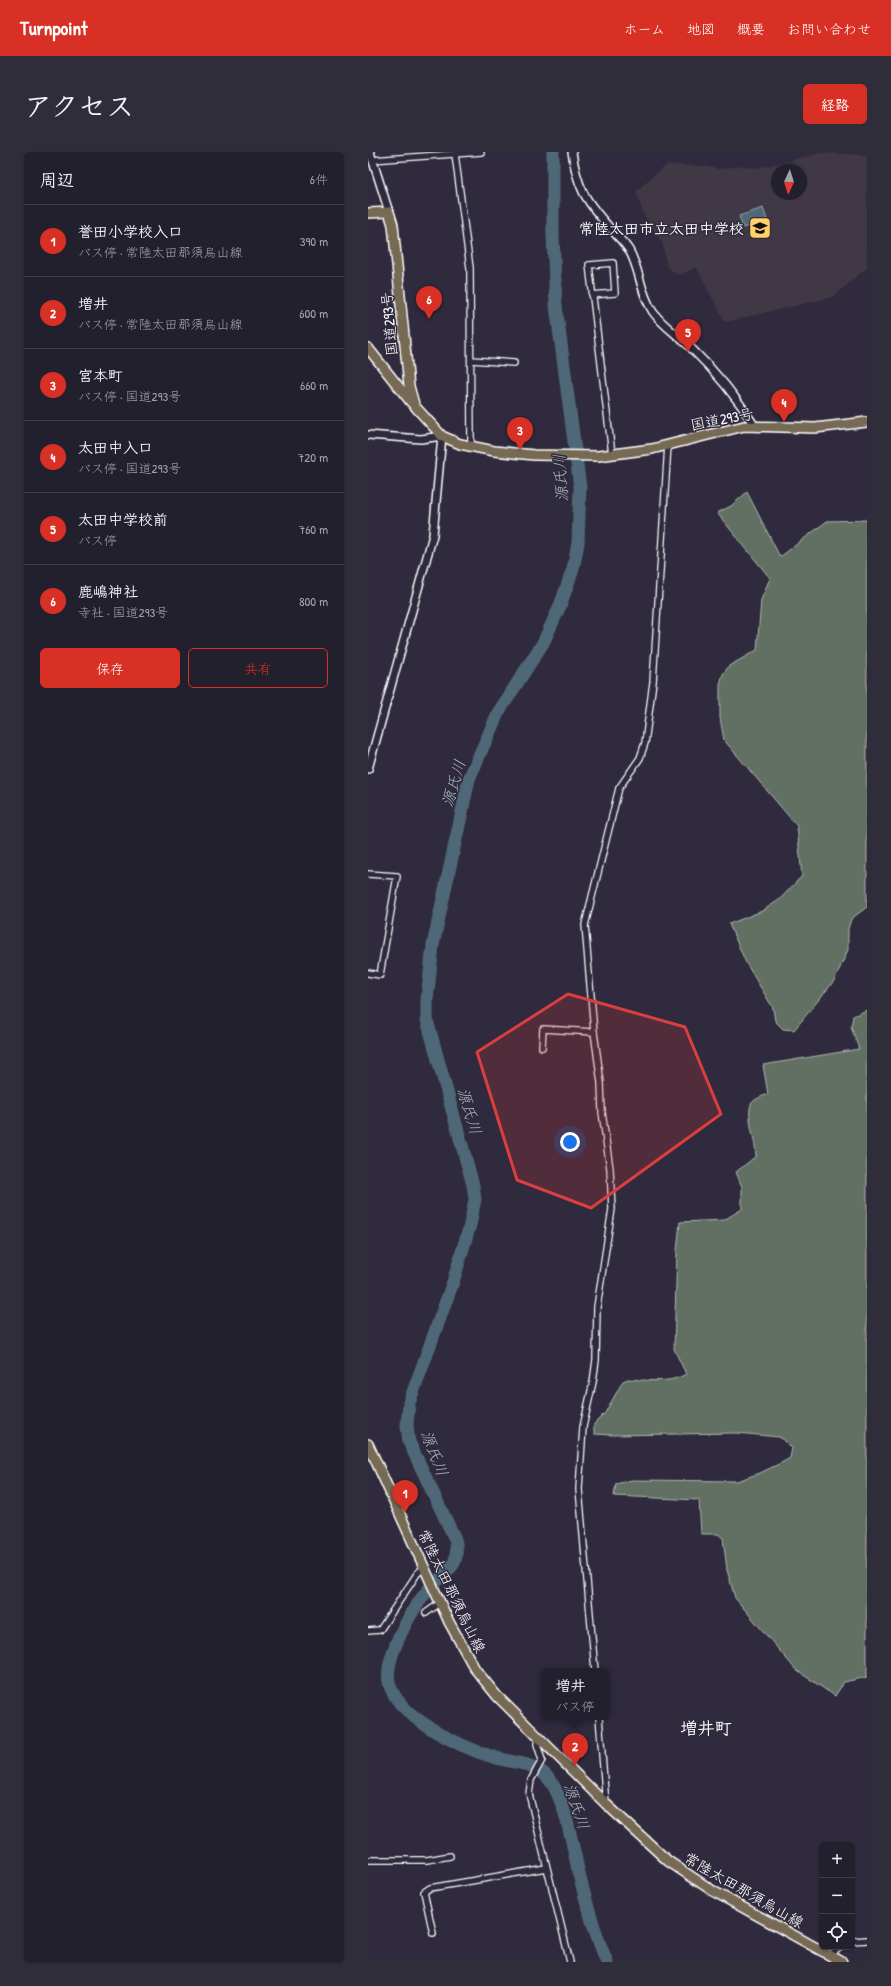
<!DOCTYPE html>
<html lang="ja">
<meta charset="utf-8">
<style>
:root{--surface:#23202e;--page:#2f2d3a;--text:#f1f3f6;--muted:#a3a3aa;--line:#403e4a;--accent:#d93025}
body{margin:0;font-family:"Patrick Hand","Klee One",sans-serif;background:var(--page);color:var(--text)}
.controls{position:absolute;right:12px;bottom:12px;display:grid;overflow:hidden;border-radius:6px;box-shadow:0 1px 3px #0004}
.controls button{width:36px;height:36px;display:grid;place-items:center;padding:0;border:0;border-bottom:1px solid var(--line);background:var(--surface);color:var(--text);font:20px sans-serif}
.compass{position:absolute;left:403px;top:12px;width:36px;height:36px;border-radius:50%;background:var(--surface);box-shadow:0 1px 3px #0004;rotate:184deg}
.you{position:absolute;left:202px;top:990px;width:14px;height:14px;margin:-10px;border:3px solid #fff;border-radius:50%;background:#1a73e8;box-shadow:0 0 0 6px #1a73e833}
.badge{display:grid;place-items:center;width:26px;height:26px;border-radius:50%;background:var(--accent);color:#fff;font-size:13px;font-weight:700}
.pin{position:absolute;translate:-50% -33px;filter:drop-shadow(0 1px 2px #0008)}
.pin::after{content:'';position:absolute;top:21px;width:14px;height:12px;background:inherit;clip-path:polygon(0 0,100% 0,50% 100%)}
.popup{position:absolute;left:173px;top:1516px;width:68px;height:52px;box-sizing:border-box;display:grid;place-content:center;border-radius:6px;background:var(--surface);filter:drop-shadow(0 1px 3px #0005);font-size:13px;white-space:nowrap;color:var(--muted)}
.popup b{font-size:15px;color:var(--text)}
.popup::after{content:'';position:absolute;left:50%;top:100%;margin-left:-8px;border:8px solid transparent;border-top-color:var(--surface)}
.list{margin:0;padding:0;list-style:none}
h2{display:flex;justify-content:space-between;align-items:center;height:52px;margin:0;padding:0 16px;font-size:17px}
h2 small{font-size:13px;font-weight:400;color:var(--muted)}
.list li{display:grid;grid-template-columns:26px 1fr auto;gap:12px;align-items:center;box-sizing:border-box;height:72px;padding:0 16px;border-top:1px solid var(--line)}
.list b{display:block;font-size:15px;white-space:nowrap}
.list p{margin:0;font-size:13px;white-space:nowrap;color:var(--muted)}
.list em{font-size:13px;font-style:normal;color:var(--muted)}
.actions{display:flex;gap:8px;padding:12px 16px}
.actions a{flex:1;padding:9px 0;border:1px solid var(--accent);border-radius:6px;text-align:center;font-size:14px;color:var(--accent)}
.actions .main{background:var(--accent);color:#fff}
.icon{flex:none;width:22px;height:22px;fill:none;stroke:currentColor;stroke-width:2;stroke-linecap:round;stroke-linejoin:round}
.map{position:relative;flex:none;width:499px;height:1810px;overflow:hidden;border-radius:6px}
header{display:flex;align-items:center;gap:24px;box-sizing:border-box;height:56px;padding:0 20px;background:var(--accent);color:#fff}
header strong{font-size:19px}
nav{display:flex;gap:22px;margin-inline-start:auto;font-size:14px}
.intro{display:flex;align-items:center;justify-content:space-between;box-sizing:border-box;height:96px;padding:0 24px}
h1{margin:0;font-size:28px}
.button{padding:10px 18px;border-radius:6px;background:var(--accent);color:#fff;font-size:14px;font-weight:700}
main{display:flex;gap:24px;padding:0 24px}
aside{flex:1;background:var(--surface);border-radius:6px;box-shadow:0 1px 3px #0004}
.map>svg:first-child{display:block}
.built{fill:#403844;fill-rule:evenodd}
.green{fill:#626f64;stroke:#b0b7b2}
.water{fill:#4f6878;stroke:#95a4ae}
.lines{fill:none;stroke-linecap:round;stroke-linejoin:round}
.river{stroke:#4f6878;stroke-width:13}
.minor-casing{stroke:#fff;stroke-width:8}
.tertiary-casing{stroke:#fff;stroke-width:10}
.primary-casing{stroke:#fff;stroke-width:12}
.trunk-casing{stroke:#fff;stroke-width:12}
.minor{stroke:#2f2a3d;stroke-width:5.5}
.tertiary{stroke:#2f2a3d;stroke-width:7}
.primary{stroke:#776a54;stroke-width:9}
.trunk{stroke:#776a54;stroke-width:9}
.marked{fill:#da3e3e;fill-opacity:0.2;stroke:#da3e3e;stroke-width:3;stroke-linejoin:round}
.labels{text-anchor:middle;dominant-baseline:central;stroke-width:3;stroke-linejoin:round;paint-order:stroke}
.poi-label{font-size:15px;font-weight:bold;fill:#fff;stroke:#2f2a3d;text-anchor:end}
.street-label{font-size:15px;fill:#fff;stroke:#2f2a3d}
.water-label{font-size:16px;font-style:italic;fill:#a7b4bc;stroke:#2f2a3d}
.quarter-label{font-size:17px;font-weight:bold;fill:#fff;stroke:#2f2a3d}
</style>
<header>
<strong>Turnpoint</strong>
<nav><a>ホーム</a><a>地図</a><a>概要</a><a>お問い合わせ</a></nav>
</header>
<div class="intro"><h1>アクセス</h1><a class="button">経路</a></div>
<main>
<aside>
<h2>周辺<small>6件</small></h2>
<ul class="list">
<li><span class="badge">1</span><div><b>誉田小学校入口</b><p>バス停 · 常陸太田那須烏山線</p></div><em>390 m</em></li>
<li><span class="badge">2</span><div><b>増井</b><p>バス停 · 常陸太田那須烏山線</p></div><em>600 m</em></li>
<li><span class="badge">3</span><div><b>宮本町</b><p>バス停 · 国道293号</p></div><em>660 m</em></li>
<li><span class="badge">4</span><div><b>太田中入口</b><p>バス停 · 国道293号</p></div><em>720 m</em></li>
<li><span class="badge">5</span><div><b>太田中学校前</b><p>バス停</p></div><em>760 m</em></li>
<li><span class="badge">6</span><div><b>鹿嶋神社</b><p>寺社 · 国道293号</p></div><em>800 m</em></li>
</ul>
<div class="actions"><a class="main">保存</a><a>共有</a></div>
</aside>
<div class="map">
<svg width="499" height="1810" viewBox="0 0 499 1810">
<rect width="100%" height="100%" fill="#2f2a3d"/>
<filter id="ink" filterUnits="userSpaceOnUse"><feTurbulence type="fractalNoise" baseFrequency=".025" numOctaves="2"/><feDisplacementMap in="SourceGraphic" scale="8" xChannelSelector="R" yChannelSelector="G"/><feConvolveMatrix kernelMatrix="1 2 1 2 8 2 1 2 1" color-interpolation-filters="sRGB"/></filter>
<g filter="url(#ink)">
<path class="built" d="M453 1 499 3V116L465 145 357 170 328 115 311 124 299 115 294 90 275 61 268 40 281 27 299 13 335 14 351 17 371 14 389 16ZM409 18H433V42H409Z"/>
<g class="green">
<path d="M379 340 412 405 459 369 499 368V755L483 767 480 777V798L466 829 426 878 415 877 407 869 405 856 378 811 361 772 394 759 411 748 434 724 429 674 356 588 352 566V532L355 522 361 514 389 498 393 448 402 426 349 361 363 354Z"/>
<path d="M499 858V1525L476 1530 467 1544 428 1518 367 1446 359 1418 355 1386 350 1382H333L331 1348 246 1344 248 1332 264 1328 369 1329 392 1321 417 1309 422 1306 424 1296 416 1288 411 1285 369 1281 246 1283 226 1282V1272L237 1261 255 1229 260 1227C278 1228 302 1232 318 1222L306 1197 309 1099 312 1070 356 1068 374 1057V1035L368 1020 388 1004C388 989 378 966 383 952 386 947 395 944 400 942L395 913 491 897 483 875 485 864Z"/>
</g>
<path class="water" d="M395 56 399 68 375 76 371 64Z"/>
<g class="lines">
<path class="river" d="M185 0V83L188 154 212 335 210 391 205 417 192 454 175 491 130 561 101 627 65 793 59 848V868L105 1033 107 1047 102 1073 85 1130 41 1251 39 1274 41 1290 87 1387C89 1394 89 1405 86 1411 81 1420 68 1429 61 1437 45 1455 16 1505 21 1530 28 1565 93 1595 125 1605 140 1610 161 1610 174 1620 198 1638 205 1701 213 1730 220 1757 228 1784 239 1810"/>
<g class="minor-casing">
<g id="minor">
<path d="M87 2 102 116 103 294"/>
<path d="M4 8 113 0"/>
<path d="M224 143 247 141 245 111 221 113 244 302"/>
<path d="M103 208 146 211"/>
<path d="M0 722 29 724 12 823 0 821"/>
<path d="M174 895 175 877 226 880"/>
<path d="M58 1461 72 1451"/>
<path d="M0 1479 12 1478 49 1422 56 1415"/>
<path d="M227 1519 211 1337 215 1275 225 1230 228 1208 229 1155 244 1057 242 1017 234 960 233 931 226 880 217 773 251 636 272 606 277 591 285 530 300 293"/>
<path d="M231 1565 238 1652"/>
<path d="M170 1586 169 1592 174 1608 163 1628 161 1642 202 1810"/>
<path d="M0 1708H59L82 1704"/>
<path d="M65 1781 56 1740 62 1736 178 1716"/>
<path d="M484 1789 499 1788"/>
<path d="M461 1803 473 1795"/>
</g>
</g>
<g class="tertiary-casing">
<g id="tertiary">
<path d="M2 0 21 60"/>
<path d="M204 0C209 35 217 48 241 75 247 82 255 89 261 98 272 117 272 141 285 160 295 174 310 183 322 195 347 219 368 244 386 273"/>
<path d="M0 283 53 287 74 284 65 383 0 617"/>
</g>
</g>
<g class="primary-casing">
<path id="primary" d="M0 1292 81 1470 107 1517 129 1544 238 1652 300 1709 345 1739 474 1810"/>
</g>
<g class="trunk-casing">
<g id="trunk">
<path d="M0 61 21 60 25 73 41 234 46 252"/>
<path d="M0 196 42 249 74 284 92 292 126 299 166 303 230 304 284 297 376 274 447 276 499 270"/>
</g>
</g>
<use href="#minor" class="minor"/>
<use href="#tertiary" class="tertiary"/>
<use href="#primary" class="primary"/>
<use href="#trunk" class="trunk"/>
</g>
</g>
<path class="marked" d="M200 842 317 875 353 962 223 1056 149 1028 109 900Z"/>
<defs>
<g id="school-square" transform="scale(1.15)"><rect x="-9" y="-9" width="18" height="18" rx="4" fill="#ffd166" stroke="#2f2a3d"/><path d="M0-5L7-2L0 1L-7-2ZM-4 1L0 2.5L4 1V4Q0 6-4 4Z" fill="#111"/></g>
</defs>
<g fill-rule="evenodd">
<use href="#school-square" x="392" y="76"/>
</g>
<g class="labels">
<g class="poi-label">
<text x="376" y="76">常陸太田市立太田中学校</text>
</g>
<g class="street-label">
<text transform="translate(21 172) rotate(-95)">国道293号</text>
<text transform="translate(354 267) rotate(-11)">国道293号</text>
<text transform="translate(84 1439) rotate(64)">常陸太田那須烏山線</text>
<text transform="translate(376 1738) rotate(30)">常陸太田那須烏山線</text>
</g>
<g class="water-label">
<text transform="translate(192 326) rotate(-94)">源氏川</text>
<text transform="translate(85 631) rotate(-73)">源氏川</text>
<text transform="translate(102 959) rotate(74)">源氏川</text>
<text transform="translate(67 1301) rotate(69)">源氏川</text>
<text transform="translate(209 1654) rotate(71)">源氏川</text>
</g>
<g class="quarter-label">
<text x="338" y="1575">増井町</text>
</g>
</g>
</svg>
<div class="controls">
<button>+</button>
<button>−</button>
<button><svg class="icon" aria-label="locate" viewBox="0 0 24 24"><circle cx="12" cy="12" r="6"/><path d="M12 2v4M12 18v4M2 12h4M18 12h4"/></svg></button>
</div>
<svg class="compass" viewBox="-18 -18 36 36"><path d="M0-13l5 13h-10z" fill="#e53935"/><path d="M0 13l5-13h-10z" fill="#a3a3aa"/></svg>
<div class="you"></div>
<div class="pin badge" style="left:37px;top:1361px">1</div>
<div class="pin badge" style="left:207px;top:1614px">2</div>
<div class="popup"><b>増井</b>バス停</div>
<div class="pin badge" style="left:152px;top:298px">3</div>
<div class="pin badge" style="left:416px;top:270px">4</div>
<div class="pin badge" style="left:320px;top:200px">5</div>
<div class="pin badge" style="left:61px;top:167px">6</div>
</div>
</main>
